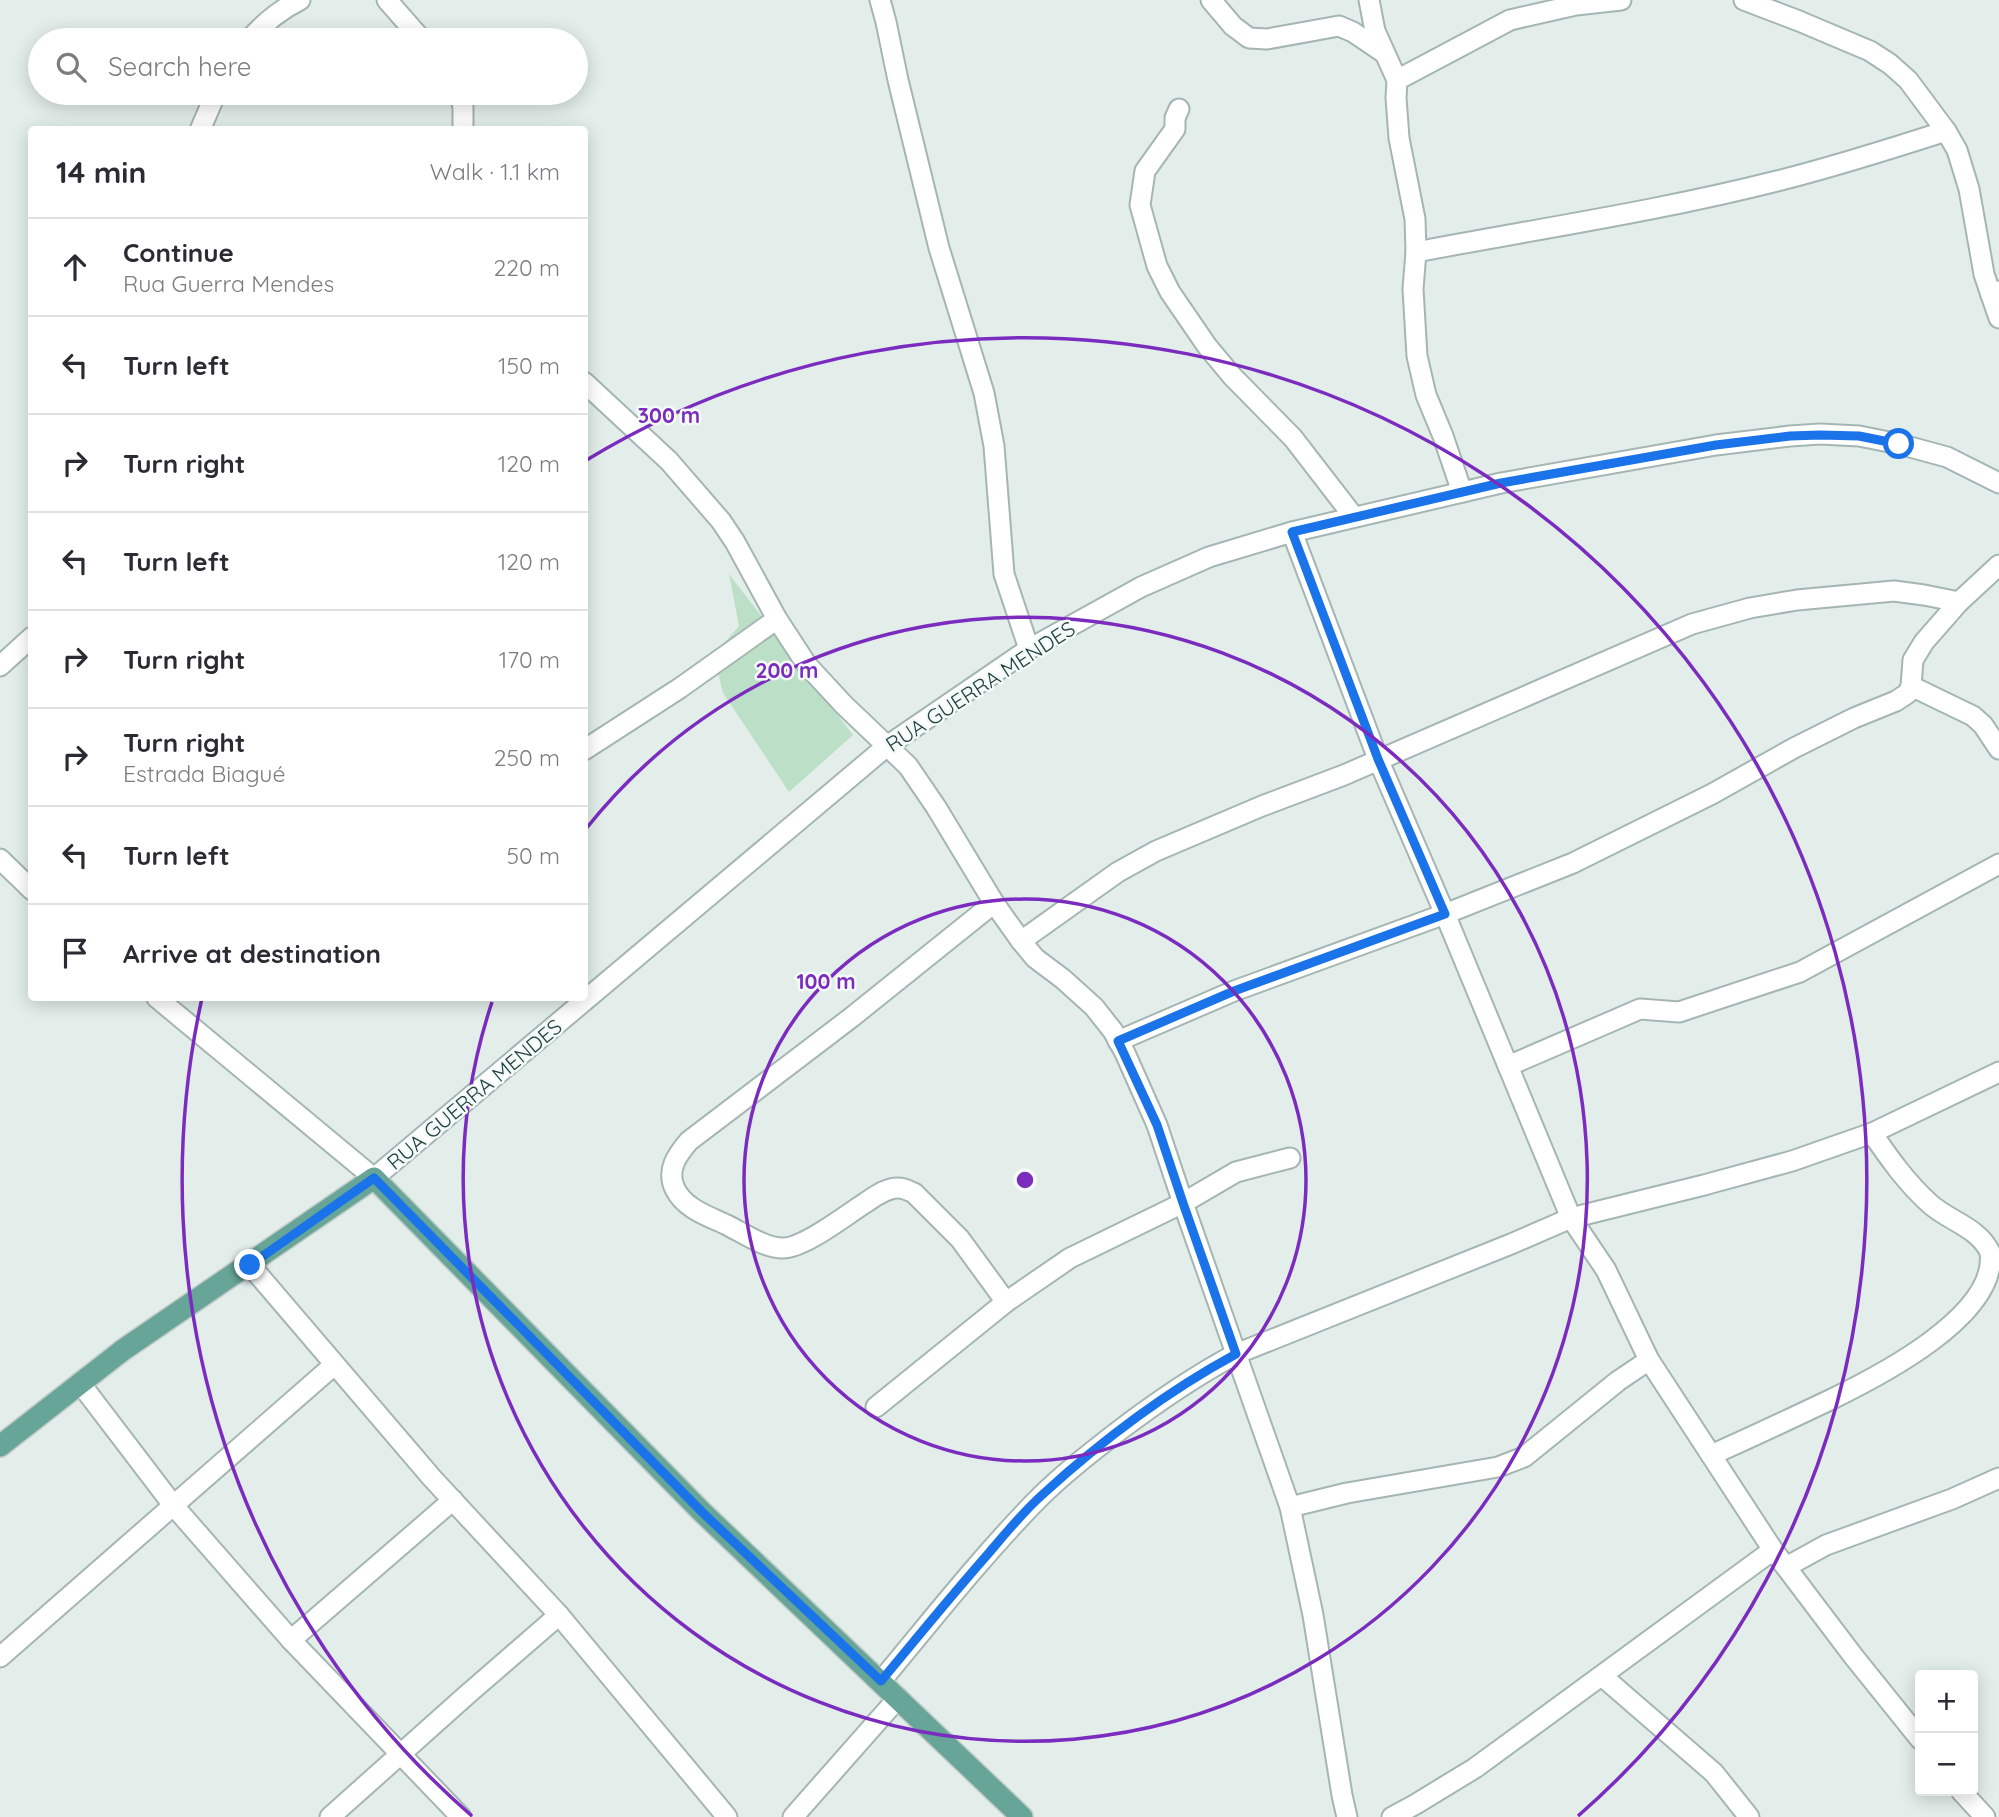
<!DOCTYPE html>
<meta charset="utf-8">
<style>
:root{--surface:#fff;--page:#f7f7f7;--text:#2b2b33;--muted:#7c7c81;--line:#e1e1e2}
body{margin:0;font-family:Quicksand,sans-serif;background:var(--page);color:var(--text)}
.controls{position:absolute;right:21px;bottom:21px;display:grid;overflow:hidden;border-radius:7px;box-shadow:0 4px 18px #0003}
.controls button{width:63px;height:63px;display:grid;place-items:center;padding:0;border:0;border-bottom:2px solid var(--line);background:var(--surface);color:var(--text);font:35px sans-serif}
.stop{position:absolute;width:21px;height:21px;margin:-16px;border:5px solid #1a73e8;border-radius:50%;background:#fff}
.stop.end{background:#1a73e8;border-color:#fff;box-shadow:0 2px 7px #0008}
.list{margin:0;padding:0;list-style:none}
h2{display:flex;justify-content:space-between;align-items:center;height:91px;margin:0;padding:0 28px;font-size:30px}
h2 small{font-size:23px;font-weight:400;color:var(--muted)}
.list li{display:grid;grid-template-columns:46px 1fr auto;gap:21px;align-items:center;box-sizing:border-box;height:98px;padding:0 28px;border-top:2px solid var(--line)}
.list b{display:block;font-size:26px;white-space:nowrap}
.list p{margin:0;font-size:23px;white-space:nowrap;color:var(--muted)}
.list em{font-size:23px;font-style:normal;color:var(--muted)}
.icon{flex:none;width:38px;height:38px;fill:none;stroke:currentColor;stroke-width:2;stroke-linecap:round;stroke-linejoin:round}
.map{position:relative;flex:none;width:1999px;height:1817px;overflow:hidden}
.search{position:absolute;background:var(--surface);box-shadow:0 4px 18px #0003;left:28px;top:28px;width:560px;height:77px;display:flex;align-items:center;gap:18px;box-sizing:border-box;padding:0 24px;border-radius:38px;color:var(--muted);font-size:26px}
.panel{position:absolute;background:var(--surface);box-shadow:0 4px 18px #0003;left:28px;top:126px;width:560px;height:875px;border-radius:7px}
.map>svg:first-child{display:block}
.green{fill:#bbe0c7}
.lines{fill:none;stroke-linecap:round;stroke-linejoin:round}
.minor-casing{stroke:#a5b6b2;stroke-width:23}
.major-casing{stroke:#c1cac8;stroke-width:24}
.minor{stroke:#fff;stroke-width:19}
.major{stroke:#66a598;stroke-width:21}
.route{stroke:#1a73e8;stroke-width:9}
.ring{fill:none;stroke:#7b2cbf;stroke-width:3.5}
.labels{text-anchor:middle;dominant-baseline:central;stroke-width:5;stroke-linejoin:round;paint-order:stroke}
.street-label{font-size:21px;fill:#22403a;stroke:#f4faf7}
.centre{fill:#7b2cbf;stroke:#f4faf7;stroke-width:3.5}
.ring-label{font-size:21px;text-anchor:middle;font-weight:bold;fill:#7b2cbf;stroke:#f4faf7;stroke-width:5;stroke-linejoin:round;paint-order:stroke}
</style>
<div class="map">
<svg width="1999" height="1817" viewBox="0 0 1999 1817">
<rect width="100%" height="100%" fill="#e3eeea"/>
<path class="green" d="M729 574 853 735 789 792 723 693 714 655 739 626Z"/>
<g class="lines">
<g class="minor-casing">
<g id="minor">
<path d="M387 0 422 40"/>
<path d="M880 0 886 22 898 80 939 248 984 393 994 446 1004 574 1029 649"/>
<path d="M1211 0 1233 26 1249 38 1267 39 1339 26 1353 32 1384 53"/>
<path d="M1369 0 1375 31 1397 80 1396 98 1399 138 1415 219 1416 252 1413 289 1417 356 1426 395 1443 436 1462 492"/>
<path d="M1744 0 1799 21 1870 51 1890 64 1908 80 1946 131 1957 150 1969 189 1984 274 1991 295"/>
<path d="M249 40C264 23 279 10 300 0"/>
<path d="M1397 80 1510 20 1576 5 1621 0"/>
<path d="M459 93 463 107V130"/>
<path d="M1179 109 1175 118V129L1145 171 1140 205 1157 266 1170 292 1207 346 1232 376 1293 438 1354 517"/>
<path d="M200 130 216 93"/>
<path d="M1416 252C1537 229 1659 211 1777 181 1834 167 1890 149 1946 131"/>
<path d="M1999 291 1991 295 1999 318"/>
<path d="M584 382 669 461 721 521 735 542 777 619 807 665 844 705 908 766 936 807 994 903 1021 941 1035 958 1063 979 1094 1007 1113 1031 1125 1053 1157 1125 1183 1203 1290 1507 1313 1615 1342 1795 1347 1817"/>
<path d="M1292 532 1378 759 1445 914 1571 1218 1606 1270 1649 1360 1773 1550 1854 1657 1920 1739"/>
<path d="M0 666 32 637"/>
<path d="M1911 686 1973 716 1983 725 1999 749"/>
<path d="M584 750 680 688 777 619"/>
<path d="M0 859 32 890"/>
<path d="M994 903 852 1017 689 1141C677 1155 666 1170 675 1189 685 1209 708 1216 727 1225 743 1233 763 1247 781 1248 802 1250 846 1215 865 1203 874 1197 887 1187 899 1188 904 1188 909 1191 914 1193L960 1239 1006 1302"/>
<path d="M1021 941 1118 872 1156 851 1262 806 1344 775 1692 624 1750 608 1797 600 1894 591 1924 595 1959 602"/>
<path d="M157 998 374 1178 887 746 1029 649 1141 587 1209 557 1292 532 1501 483 1716 445 1790 436 1820 434 1859 436 1899 444 1947 457 1999 483"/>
<path d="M1118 1041 1234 991 1445 914 1573 863 1712 794 1794 748 1854 718 1896 701 1908 693 1911 686 1913 660 1924 642 1959 602 1999 565"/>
<path d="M1508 1066 1640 1009 1679 1012 1800 972 1999 864"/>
<path d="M250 1265 432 1478 559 1615 727 1817"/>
<path d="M80 1383 173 1505 291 1640 461 1817"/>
<path d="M876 1407 1006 1302 1070 1258 1183 1203 1236 1172 1290 1158"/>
<path d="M1711 1455C1752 1437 1792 1418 1832 1399 1875 1378 1999 1316 1990 1252 1977 1226 1948 1221 1929 1203 1906 1182 1889 1158 1872 1133"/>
<path d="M1290 1507 1347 1493 1498 1467 1524 1457 1618 1381 1649 1360"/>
<path d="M1786 1567 1826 1545 1952 1499 1999 1478"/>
<path d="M291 1640 453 1500"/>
<path d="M0 1657 334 1365"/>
<path d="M1602 1676 1714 1773 1749 1817"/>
<path d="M881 1681C932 1620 982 1556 1038 1499 1062 1475 1089 1454 1116 1433 1154 1404 1193 1377 1236 1354L1511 1244 1571 1218 1704 1185 1792 1161 1872 1133 1999 1072"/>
<path d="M1961 1791 1985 1817"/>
<path d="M330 1817 469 1693 559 1615"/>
<path d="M793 1817 898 1698"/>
<path d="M1392 1817 1416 1804 1475 1768 1773 1550"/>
</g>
</g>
<g class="major-casing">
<path id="major" d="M0 1446 123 1350 374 1178 702 1512 1022 1817"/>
</g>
<use href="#minor" class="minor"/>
<use href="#major" class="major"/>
</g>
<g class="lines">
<path class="route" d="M250 1265 374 1178 702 1512 881 1681C916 1639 951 1596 988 1554 1005 1534 1022 1513 1042 1495 1101 1441 1166 1392 1236 1354L1183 1203 1157 1125 1118 1041 1234 991 1445 914 1378 759 1292 532 1501 483 1716 445 1790 436 1820 435 1859 436 1899 444"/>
</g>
<g class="ring">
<circle cx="1025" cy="1180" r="281"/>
<path d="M585 830A562 562 0 1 1 492 1002"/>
<path d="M472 1816A843 843 0 0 1 202 998M585 461A843 843 0 0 1 1578 1816"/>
</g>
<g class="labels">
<g class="street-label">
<text transform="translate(980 686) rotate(-33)">RUA GUERRA MENDES</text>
<text transform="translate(474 1094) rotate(-40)">RUA GUERRA MENDES</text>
</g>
</g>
<circle cx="1025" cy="1180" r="10" class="centre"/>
<g class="ring-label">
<text x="669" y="423">300 m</text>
<text x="787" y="678">200 m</text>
<text x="826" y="989">100 m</text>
</g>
</svg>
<div class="controls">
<button>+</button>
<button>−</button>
</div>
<div class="stop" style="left:1899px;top:444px"></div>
<div class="stop end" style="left:250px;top:1265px"></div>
<div class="search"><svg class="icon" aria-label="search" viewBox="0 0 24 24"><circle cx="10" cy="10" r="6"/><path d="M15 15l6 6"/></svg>Search here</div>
<section class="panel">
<h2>14 min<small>Walk · 1.1 km</small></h2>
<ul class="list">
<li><svg class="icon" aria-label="ahead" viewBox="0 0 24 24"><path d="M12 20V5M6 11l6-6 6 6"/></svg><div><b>Continue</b><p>Rua Guerra Mendes</p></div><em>220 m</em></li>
<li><svg class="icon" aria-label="left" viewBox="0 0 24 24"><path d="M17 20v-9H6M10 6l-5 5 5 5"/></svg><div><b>Turn left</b></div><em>150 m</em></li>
<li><svg class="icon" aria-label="right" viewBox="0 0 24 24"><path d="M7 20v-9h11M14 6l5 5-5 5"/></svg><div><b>Turn right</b></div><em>120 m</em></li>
<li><svg class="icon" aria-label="left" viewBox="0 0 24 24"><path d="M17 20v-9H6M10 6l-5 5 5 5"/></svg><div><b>Turn left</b></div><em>120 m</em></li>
<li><svg class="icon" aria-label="right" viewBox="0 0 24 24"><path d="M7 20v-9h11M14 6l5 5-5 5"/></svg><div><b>Turn right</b></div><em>170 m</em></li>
<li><svg class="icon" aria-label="right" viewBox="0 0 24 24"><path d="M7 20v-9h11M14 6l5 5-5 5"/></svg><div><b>Turn right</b><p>Estrada Biagué</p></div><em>250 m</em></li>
<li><svg class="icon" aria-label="left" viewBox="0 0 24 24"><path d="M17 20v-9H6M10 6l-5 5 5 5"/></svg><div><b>Turn left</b></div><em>50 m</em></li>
<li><svg class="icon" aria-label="arrive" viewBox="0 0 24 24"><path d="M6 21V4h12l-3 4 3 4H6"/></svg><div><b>Arrive at destination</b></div></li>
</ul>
</section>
</div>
